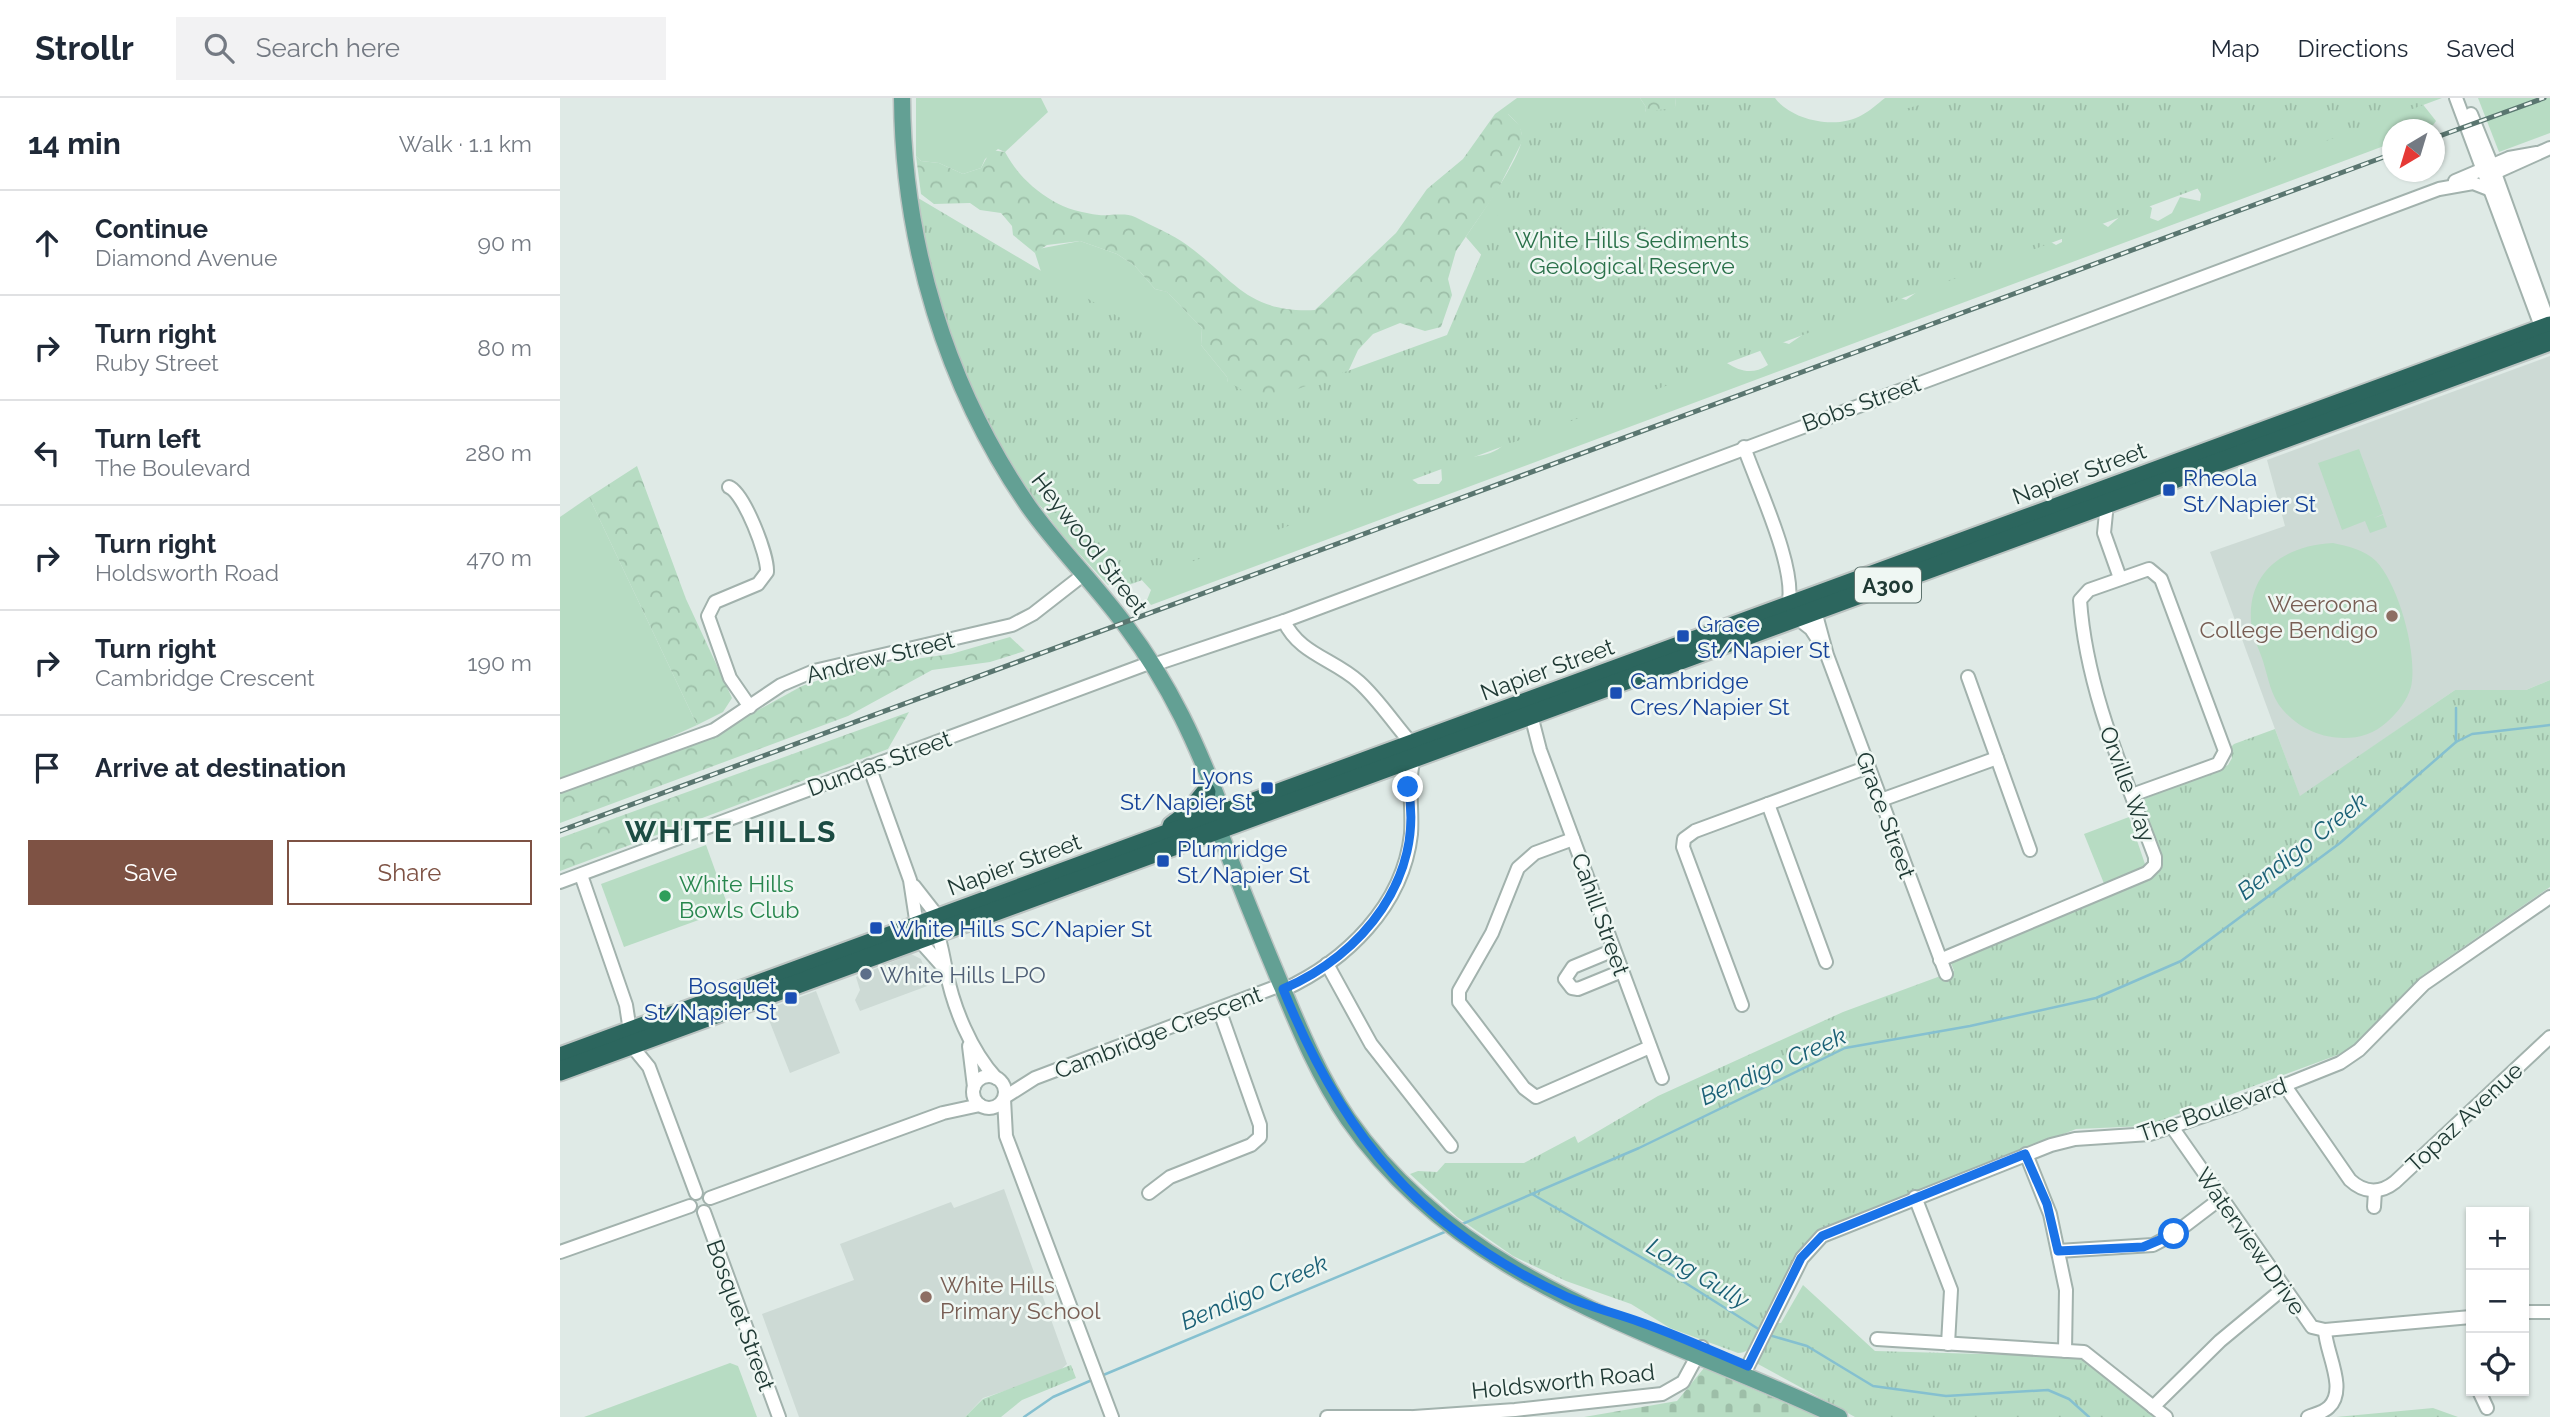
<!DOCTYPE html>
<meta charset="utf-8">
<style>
:root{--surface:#fff;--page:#f2f2f3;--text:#1f2937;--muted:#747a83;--line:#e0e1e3;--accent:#7e5244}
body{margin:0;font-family:Raleway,sans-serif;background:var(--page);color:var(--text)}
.controls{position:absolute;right:21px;bottom:21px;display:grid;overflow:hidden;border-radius:0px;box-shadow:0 2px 5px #0004}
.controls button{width:63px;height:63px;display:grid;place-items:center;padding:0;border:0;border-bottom:2px solid var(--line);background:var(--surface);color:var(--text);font:35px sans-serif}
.compass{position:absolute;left:1822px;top:21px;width:63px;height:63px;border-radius:50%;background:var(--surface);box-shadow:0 2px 5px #0004;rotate:218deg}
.stop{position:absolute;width:21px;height:21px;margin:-16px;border:5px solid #1a73e8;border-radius:50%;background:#fff}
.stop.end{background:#1a73e8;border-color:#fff;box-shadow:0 2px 7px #0008}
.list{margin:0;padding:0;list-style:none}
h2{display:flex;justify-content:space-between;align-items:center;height:91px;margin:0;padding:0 28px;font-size:30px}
h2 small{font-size:23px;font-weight:400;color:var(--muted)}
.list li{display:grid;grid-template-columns:46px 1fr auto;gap:21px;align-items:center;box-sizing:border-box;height:105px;padding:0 28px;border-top:2px solid var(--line)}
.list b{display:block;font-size:26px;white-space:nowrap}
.list p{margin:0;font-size:23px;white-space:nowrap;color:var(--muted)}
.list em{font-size:23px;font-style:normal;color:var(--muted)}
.actions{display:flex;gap:14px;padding:21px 28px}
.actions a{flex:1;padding:16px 0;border:2px solid var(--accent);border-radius:0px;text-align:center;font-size:24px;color:var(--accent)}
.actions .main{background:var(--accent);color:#fff}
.icon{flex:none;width:38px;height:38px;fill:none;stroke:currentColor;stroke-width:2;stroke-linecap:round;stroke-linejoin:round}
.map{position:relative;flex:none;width:1990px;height:1319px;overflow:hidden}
header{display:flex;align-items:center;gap:42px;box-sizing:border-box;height:98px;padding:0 35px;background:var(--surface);border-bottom:2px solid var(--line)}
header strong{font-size:33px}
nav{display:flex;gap:38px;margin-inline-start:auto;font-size:24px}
.search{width:490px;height:63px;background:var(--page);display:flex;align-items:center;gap:18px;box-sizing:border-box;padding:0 24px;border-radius:0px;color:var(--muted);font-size:26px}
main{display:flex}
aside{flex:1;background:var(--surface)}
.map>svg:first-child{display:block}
.built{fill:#cddad5}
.green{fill:#b7dcc3;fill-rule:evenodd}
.forest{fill:url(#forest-crowns)}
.cemetery{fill:url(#cemetery-stones)}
.park{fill:url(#park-tufts)}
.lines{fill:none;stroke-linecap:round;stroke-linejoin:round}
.stream{stroke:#85c0d0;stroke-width:2.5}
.minor-casing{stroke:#a2b2ad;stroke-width:16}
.major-casing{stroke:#bcc4c2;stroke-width:19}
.highway-casing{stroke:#bcc4c2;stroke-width:23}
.minor{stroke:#fff;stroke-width:12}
.major{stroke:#63a094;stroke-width:16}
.highway{stroke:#2c665e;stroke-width:19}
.rail-casing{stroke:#5a7670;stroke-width:5}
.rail{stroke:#eff7f3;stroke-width:2.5;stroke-dasharray:8;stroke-linecap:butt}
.route{stroke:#1a73e8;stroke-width:9}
.transit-dot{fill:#1a4fb4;stroke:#eff7f3;stroke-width:2.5}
.education-dot{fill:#8d6e63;stroke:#eff7f3;stroke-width:2.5}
.leisure-dot{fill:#2e9e5b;stroke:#eff7f3;stroke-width:2.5}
.service-dot{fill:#5c6f8a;stroke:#eff7f3;stroke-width:2.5}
.labels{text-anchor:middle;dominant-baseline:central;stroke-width:5;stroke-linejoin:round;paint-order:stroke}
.shield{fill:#eff7f3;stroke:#5e736e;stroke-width:2}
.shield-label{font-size:21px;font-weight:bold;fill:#203a35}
.park-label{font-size:23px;fill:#2a714a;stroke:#eff7f3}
.street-label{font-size:23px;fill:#203a35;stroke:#eff7f3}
.transit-label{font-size:23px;fill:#164399;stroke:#eff7f3;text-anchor:start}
.education-label{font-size:23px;fill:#785e54;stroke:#eff7f3;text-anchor:end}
.leisure-label{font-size:23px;fill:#27864d;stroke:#eff7f3;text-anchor:start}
.service-label{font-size:23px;fill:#4e5e75;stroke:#eff7f3;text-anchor:start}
.water-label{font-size:24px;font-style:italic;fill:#1a6076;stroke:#eff7f3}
.district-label{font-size:30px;font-weight:bold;letter-spacing:2px;fill:#1c4c43;stroke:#eff7f3}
</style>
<header>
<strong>Strollr</strong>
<div class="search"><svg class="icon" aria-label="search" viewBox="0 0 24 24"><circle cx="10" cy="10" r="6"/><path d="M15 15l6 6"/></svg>Search here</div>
<nav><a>Map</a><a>Directions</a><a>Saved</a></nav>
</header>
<main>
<aside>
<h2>14 min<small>Walk · 1.1 km</small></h2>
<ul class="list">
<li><svg class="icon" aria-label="ahead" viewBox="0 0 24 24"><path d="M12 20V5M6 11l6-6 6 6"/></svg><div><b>Continue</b><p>Diamond Avenue</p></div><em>90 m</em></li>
<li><svg class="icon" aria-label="right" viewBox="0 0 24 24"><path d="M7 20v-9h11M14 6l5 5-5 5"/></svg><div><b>Turn right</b><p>Ruby Street</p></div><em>80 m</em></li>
<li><svg class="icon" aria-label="left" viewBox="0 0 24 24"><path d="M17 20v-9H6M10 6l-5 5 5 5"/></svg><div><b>Turn left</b><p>The Boulevard</p></div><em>280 m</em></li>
<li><svg class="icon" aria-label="right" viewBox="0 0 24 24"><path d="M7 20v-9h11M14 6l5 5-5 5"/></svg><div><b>Turn right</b><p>Holdsworth Road</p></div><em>470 m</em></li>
<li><svg class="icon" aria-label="right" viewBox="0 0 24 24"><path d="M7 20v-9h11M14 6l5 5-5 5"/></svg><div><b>Turn right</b><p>Cambridge Crescent</p></div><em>190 m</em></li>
<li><svg class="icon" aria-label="arrive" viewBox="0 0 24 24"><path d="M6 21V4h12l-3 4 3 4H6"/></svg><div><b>Arrive at destination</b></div></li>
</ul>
<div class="actions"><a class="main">Save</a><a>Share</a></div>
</aside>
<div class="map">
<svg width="1990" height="1319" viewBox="0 0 1990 1319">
<defs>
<pattern id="forest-crowns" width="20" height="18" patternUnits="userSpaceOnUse" patternTransform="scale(1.75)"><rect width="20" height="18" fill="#b7dcc3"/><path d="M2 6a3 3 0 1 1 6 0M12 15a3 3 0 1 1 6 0" fill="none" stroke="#9dbea8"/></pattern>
<pattern id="cemetery-stones" width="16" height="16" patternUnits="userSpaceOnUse" patternTransform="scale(1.75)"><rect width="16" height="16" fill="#b7dcc3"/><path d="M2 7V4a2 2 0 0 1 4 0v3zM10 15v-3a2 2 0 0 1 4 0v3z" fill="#9dbea8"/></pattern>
<pattern id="park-tufts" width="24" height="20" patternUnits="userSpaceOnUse" patternTransform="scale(1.75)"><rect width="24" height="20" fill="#b7dcc3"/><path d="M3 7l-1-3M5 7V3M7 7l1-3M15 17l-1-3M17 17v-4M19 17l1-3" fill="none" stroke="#9dbea8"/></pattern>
</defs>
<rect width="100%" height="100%" fill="#dfeae6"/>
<g class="built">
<path d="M1990 258V582L1966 592H1895L1740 699 1650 454 1725 428 1707 362Z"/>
<path d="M351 856 361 861 370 887 300 913 295 902 300 892 296 879Z"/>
<path d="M256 893 280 955 230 975 205 912Z"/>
<path d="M444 1091 507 1266 496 1276 423 1300 405 1319H239L202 1216 294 1182 280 1146 391 1104 394 1110Z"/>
</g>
<g class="green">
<path d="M356 0H481L488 14 445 54 438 51 425 61 421 70 403 76 379 65 361 63 356 58Z"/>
<path d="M957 0H1080L1086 9 1085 16 1114 18 1116 0H1215C1232 23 1277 32 1302 17 1310 13 1317 6 1325 0H1548L1489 143 1496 147 1502 144V139L1540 124 1548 129 1564 115 1588 107 1592 110 1590 120 1598 123 1612 115 1620 99 1640 103 1641 96 1636 88 1861 4 1876 23 1870 31 1832 32V45L591 507 587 502 591 492 578 478 563 479 548 487 501 436 459 377 484 183 475 155 478 151 520 143 557 156 575 168 595 191 607 194 642 230 641 247 667 279 668 290 843 375 858 386H879L882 382 881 367C901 354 927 365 945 345L924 160 906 139C918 121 963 57 962 39 961 27 956 24 948 16H935ZM1361 191 1346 202 1338 199 1251 231 1229 246 1201 238 1198 249 1208 267C1184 283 1166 264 1147 250Z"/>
<path d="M1918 0H1990V35L1939 54Z"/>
<path d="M1799 351 1823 416 1814 420 1823 417 1827 429 1810 435 1805 423 1782 432 1758 365Z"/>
<path d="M29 399 137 627 62 661 0 682V419Z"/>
<path d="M1773 445C1787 448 1805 452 1816 463 1839 487 1858 557 1851 589 1847 603 1838 614 1827 624 1798 651 1748 642 1723 612 1711 599 1708 579 1703 563 1699 551 1691 535 1691 522 1688 471 1728 447 1773 445Z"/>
<path d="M1569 719 1586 769 1545 788 1524 736Z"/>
<path d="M146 747 169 811 64 849 41 786Z"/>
<path d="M170 1265 178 1268 197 1319H24Z"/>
</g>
<g class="forest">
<path d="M1080 0H1116L1114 18 1085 16 1086 9Z"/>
<path d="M935 16H948L960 28 963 42 936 95 896 153 888 181 892 197 881 229 865 233 840 225 813 236 798 252 782 287 738 324 668 290 667 279 641 247 642 230 607 194 595 191 575 168 557 156 520 143 487 147 475 155 453 137 452 128 441 115 420 112 410 105 374 106 361 96 356 58 361 63 379 65 403 76 421 70 431 52 445 54C457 76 472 90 493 103 506 111 523 115 539 117 550 118 565 114 575 119 592 128 612 136 627 147 676 183 687 215 755 212L836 135 867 91 903 61Z"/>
<path d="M77 368 126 501 172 600 163 614 137 627 29 399Z"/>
<path d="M450 539 465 553 430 564 372 572 288 618 0 725V694L49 678 160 633 242 588 296 569 391 556Z"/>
<path d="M349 614 328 651 0 773V740Z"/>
</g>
<path class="cemetery" d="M1144 1270 1259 1319H1024L1117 1303Z"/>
<g class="park">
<path d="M1386 0H1457L1460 6 1477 0H1882L558 491 446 371 390 268 353 97 702 304 887 237 976 27 1188 1 1250 36Z"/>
<path d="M1990 582V789L1863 877 1791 952 1586 1028 1516 1031 1266 1131 1206 1222H1203C1196 1236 1194 1255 1178 1255L1110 1230 1071 1206 1006 1183 953 1158 897 1119 850 1076 858 1073 877 1074 885 1065H964L1015 1038 1018 1045 1098 998 1283 914 1394 873 1391 865 1395 860 1598 774 1602 764 1582 708 1584 701 1668 667 1672 660 1670 650 1674 646 1715 631 1740 698 1895 592H1966Z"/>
<path d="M1243 1187 1315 1253 1522 1259 1597 1319H1295L1198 1266V1260L1216 1225H1221Z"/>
<path d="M511 1267 516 1280 462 1302 441 1319H405L423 1301Z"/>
<path d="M1873 1310 1898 1319H1776Z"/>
</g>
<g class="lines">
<g class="stream">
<path d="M1896 610V644"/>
<path d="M972 1096 1124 1184 1200 1232"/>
<path d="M900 1127 1079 1050 1285 950 1410 928 1536 900 1621 863 1780 745 1896 644 1912 636 1990 627"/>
<path d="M1209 1237 1247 1248 1313 1288 1386 1298 1488 1292 1509 1301 1529 1319"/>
<path d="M541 1278 887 1133"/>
<path d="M464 1319 493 1299 532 1282"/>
</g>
<g class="minor-casing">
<g id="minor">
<path d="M1896 0 1982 231"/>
<path d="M1911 16 1935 75 1990 228"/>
<path d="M1930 77 1990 50"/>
<path d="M1895 83 1949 60 1977 55"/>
<path d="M1184 349C1197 387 1238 472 1228 508"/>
<path d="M169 389C184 395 208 457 207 474L198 486 155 504 148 518 170 580 190 609"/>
<path d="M1547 405 1544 435 1560 480"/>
<path d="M1255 513 1267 557 1386 876"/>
<path d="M1237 520 1251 531 1262 548"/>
<path d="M724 523 1879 91 1913 85 1931 92"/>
<path d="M593 567 724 523C739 556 774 561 799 584 819 602 834 626 852 646"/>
<path d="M1408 579 1470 752"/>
<path d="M971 617 980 652 1102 980"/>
<path d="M309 668 350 782 357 828"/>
<path d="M0 688 154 632 221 587 254 573 452 527 473 516 523 477"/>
<path d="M1321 702 1437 660"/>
<path d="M1208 706 1266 864"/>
<path d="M1013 741 975 755 958 770 932 835 899 893V904L964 990 976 999 1090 949"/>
<path d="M21 777 66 907 70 933"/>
<path d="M0 784 592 564"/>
<path d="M354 788 379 820"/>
<path d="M377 835C382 848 383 859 386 872 393 909 411 953 436 980"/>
<path d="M359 842 384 870"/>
<path d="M1054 852 1013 869 1005 881 1012 890 1018 891 1062 873"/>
<path d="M1380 862 1587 775 1595 767V759C1564 676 1526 591 1520 502L1529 492 1589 471 1601 481 1665 653 1658 666 1572 697"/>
<path d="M767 866 811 946 891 1048"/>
<path d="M723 892C786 863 843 808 851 736 853 711 847 685 854 660"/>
<path d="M1182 907 1123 749 1124 741 1135 733 1308 669"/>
<path d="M71 947 89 969 136 1095"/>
<path d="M409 948 414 989"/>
<circle cx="429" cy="994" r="16"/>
<path d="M1725 988 1790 1082C1804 1095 1820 1096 1835 1084L1990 939"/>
<path d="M445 999 475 980 721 887"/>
<path d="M444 1001 446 1038 552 1319"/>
<path d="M1612 1029 1752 1229 1765 1232 1911 1219"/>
<path d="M1466 1056 1490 1116 1506 1192 1505 1253"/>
<path d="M589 1095 610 1079 691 1047 700 1039V1027L659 911"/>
<path d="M1355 1099 1391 1192 1388 1246"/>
<path d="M150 1100 383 1015 420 1007"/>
<path d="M1814 1109 1815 1093"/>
<path d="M144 1114 219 1319"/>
<path d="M1498 1153 1593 1147 1614 1136 1660 1101"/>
<path d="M0 1154 130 1108"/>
<path d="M1964 1214H1990"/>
<path d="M1317 1241 1524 1254 1606 1319"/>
<path d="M1184 1276 1242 1160 1262 1138 1491 1047 1515 1041 1590 1036 1670 1009 1780 965 1799 952 1864 886 1990 799"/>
<path d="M1919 1293 1927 1310"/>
<path d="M1593 1309 1660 1243 1724 1190"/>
<path d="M767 1319H851"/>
<path d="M854 1319 955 1312 1102 1296 1123 1284 1142 1249"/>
<path d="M1748 1319C1755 1316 1763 1315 1769 1309 1788 1291 1765 1253 1765 1232"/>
</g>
</g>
<g class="major-casing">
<g id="major">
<path d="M342 0C343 145 386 289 469 409 499 451 536 487 566 528 611 588 637 646 663 715"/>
<path d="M659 732C679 785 700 837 722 889 741 935 760 980 788 1021 905 1189 1104 1236 1279 1319"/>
</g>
</g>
<g class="highway-casing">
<g id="highway">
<path d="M612 728 629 715 646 694"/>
<path d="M0 959 1990 228"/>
<path d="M0 973 1990 243"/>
</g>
</g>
<use href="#minor" class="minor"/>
<use href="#major" class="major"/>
<use href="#highway" class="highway"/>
<g class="rail-casing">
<g id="rail">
<path d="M1874 40 1984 0"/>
<path d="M0 733 1832 56"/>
</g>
</g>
<use href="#rail" class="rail"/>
</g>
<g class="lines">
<path class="route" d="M848 689C865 779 803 857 723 891 783 1039 859 1130 1005 1198 1029 1209 1055 1215 1080 1224 1117 1237 1152 1253 1188 1268L1241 1160 1262 1138 1465 1056 1487 1106 1498 1153 1583 1149 1614 1136"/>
</g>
<g class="transit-dot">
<rect x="1602" y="385" width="14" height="14" rx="3.5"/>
<rect x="1116" y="531" width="14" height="14" rx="3.5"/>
<rect x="1049" y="588" width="14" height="14" rx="3.5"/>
<rect x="700" y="683" width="14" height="14" rx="3.5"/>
<rect x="596" y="756" width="14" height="14" rx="3.5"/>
<rect x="309" y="823" width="14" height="14" rx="3.5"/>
<rect x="224" y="893" width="14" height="14" rx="3.5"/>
</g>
<g class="education-dot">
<circle cx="1832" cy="518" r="7"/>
<circle cx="366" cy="1199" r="7"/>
</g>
<circle class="leisure-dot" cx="105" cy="798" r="7"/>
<circle class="service-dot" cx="306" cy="876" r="7"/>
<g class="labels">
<rect class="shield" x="1295" y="469.5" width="66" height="35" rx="5"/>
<g class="shield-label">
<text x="1328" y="487">A300</text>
</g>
<g class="park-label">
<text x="1072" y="141">White Hills Sediments<tspan x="1072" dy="26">Geological Reserve</tspan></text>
</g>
<g class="street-label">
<text transform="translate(1301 305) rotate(-20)">Bobs Street</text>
<text transform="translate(1519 375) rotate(-20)">Napier Street</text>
<text transform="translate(530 445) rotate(52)">Heywood Street</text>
<text transform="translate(320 559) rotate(-14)">Andrew Street</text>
<text transform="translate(987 571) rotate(-20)">Napier Street</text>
<text transform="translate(319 665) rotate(-20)">Dundas Street</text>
<text transform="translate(1568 686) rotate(70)">Orville Way</text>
<text transform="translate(1326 717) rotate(70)">Grace Street</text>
<text transform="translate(454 766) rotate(-20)">Napier Street</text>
<text transform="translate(1041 816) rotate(70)">Cahill Street</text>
<text transform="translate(598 934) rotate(-21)">Cambridge Crescent</text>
<text transform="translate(1652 1011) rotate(-19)">The Boulevard</text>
<text transform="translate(1904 1019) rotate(-43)">Topaz Avenue</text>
<text transform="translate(1691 1143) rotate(55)">Waterview Drive</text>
<text transform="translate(181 1217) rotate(70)">Bosquet Street</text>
<text transform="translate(1003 1283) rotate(-6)">Holdsworth Road</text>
</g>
<g class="transit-label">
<text x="1623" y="379">Rheola<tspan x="1623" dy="26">St/Napier St</tspan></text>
<text x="1137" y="525">Grace<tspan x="1137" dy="26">St/Napier St</tspan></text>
<text x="1070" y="582">Cambridge<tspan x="1070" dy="26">Cres/Napier St</tspan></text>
<text x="693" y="677" text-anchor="end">Lyons<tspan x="693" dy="26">St/Napier St</tspan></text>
<text x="617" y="750">Plumridge<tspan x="617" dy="26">St/Napier St</tspan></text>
<text x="330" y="830">White Hills SC/Napier St</text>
<text x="217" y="887" text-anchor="end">Bosquet<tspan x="217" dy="26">St/Napier St</tspan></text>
</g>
<g class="education-label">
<text x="1818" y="505">Weeroona<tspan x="1818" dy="26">College Bendigo</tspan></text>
<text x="380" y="1186" text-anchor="start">White Hills<tspan x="380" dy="26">Primary School</tspan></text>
</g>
<g class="leisure-label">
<text x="119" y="785">White Hills<tspan x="119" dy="26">Bowls Club</tspan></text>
</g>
<g class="service-label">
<text x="320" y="876">White Hills LPO</text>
</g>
<g class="water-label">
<text transform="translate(1742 748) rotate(-38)">Bendigo Creek</text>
<text transform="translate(1213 968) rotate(-24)">Bendigo Creek</text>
<text transform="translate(1138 1175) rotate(31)">Long Gully</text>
<text transform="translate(694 1194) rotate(-23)">Bendigo Creek</text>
</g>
<g class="district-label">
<text x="171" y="733">WHITE HILLS</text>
</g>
</g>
</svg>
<div class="controls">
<button>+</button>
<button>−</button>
<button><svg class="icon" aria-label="locate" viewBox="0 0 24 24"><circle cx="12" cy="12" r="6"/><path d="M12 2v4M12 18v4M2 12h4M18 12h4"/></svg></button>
</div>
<svg class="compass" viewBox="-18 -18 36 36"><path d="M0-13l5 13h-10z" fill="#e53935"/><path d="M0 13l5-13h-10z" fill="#747a83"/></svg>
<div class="stop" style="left:1614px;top:1136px"></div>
<div class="stop end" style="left:848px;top:689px"></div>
</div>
</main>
